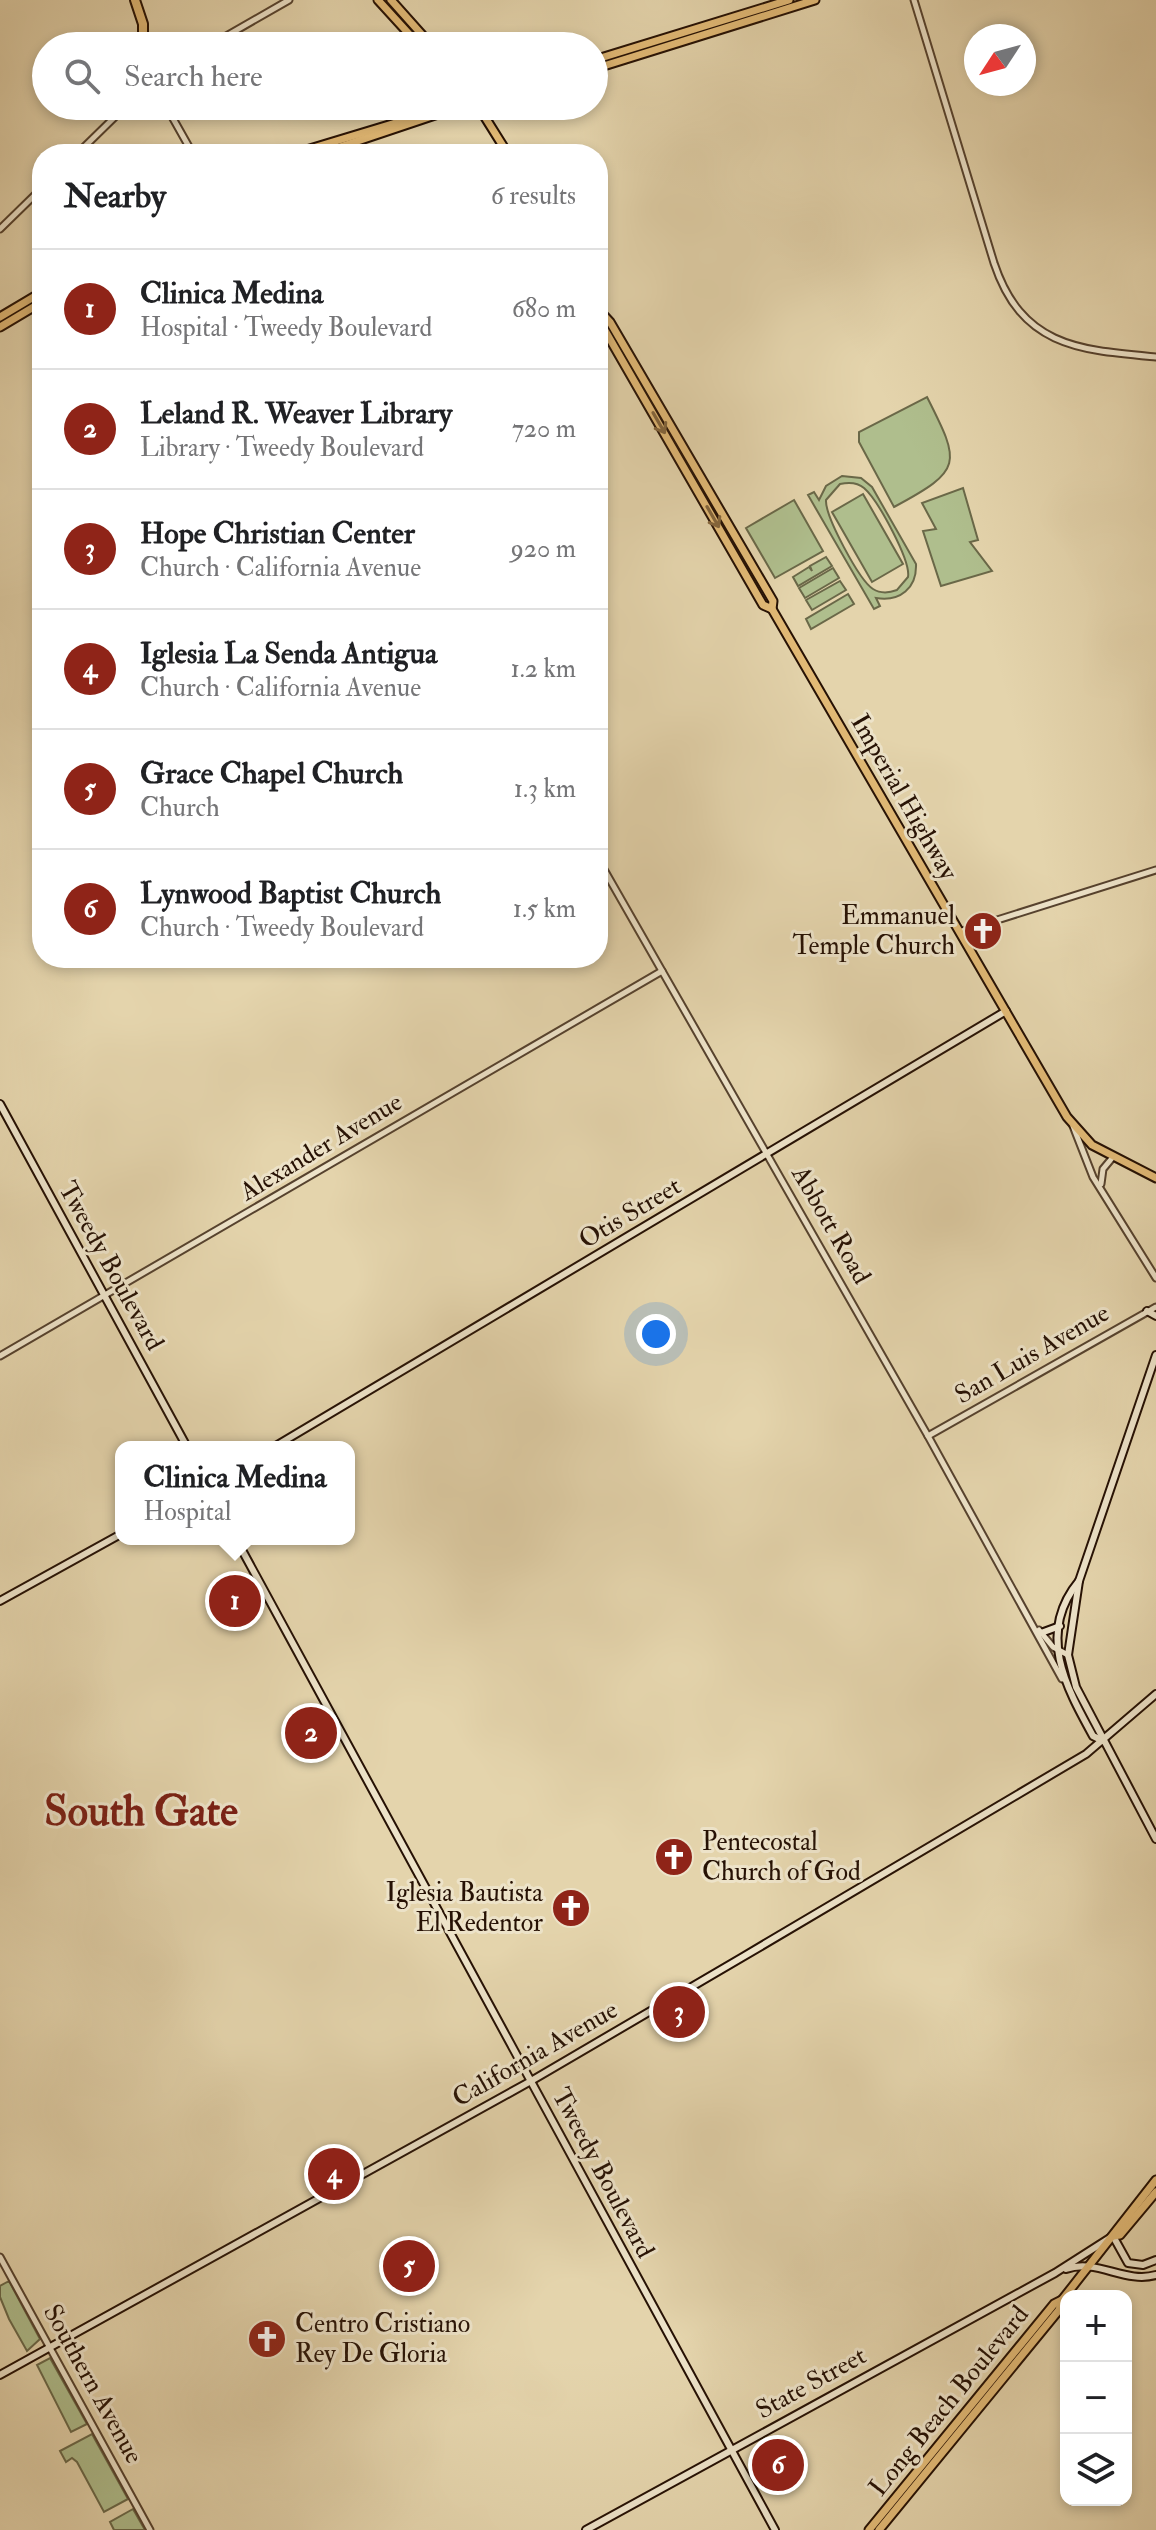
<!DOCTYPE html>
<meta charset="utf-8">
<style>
:root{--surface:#fff;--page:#f2f2f2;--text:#202124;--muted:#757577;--line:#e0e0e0;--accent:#8f2418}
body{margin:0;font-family:"IM FELL Double Pica",serif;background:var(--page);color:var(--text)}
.controls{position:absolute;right:24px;bottom:24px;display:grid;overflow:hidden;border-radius:16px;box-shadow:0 4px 12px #0003}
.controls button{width:72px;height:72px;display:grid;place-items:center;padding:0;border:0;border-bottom:2px solid var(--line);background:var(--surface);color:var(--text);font:40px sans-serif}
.compass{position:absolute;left:964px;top:24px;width:72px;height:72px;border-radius:50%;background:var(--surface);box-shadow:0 4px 12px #0003;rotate:234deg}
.you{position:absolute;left:656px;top:1334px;width:28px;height:28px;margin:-20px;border:6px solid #fff;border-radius:50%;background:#1a73e8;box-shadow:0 0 0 12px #1a73e833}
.badge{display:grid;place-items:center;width:52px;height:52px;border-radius:50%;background:var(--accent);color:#fff;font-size:26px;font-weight:700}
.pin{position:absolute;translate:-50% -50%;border:4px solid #fff;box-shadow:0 2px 8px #0006}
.popup{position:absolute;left:115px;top:1441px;width:240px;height:104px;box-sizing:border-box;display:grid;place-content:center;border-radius:16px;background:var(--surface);filter:drop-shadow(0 2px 6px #0005);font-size:26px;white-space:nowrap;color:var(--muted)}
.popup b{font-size:30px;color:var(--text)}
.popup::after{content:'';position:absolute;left:50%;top:100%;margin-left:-16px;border:16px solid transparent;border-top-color:var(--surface)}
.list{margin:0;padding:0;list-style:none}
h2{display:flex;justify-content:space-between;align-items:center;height:104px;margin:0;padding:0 32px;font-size:34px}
h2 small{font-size:26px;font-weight:400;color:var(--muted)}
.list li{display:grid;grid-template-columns:52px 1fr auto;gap:24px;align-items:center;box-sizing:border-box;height:120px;padding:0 32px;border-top:2px solid var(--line)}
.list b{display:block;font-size:30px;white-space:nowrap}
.list p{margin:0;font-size:26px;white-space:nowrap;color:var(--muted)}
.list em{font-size:26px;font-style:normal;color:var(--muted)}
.icon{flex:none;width:44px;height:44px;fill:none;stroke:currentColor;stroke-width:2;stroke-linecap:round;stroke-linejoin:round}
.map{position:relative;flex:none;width:1156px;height:2530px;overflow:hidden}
.search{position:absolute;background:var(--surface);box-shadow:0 4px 12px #0003;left:32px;top:32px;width:576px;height:88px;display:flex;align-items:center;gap:20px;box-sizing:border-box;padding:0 28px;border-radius:44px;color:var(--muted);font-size:30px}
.panel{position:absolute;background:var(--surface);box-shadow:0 4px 12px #0003;left:32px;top:144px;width:576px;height:824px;border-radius:32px}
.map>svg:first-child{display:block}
.green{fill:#afbe8d;stroke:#6a6848;stroke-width:2;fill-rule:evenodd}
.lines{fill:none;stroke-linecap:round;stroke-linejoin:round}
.tertiary-casing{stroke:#56422e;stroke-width:9}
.secondary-casing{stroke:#261104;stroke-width:10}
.primary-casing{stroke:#261104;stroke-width:11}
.motorway-casing{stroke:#261104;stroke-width:12}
.tertiary{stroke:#ede3c9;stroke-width:5}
.secondary{stroke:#ede3c9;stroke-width:6}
.primary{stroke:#e2ba76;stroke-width:7}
.motorway{stroke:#e2ba76;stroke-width:8}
.oneway{stroke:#84663d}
.labels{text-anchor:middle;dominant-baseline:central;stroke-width:6;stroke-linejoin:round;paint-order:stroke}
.street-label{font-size:26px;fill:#261104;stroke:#ede3c9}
.poi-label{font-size:26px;fill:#261104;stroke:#ede3c9;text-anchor:end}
.town-label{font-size:42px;font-weight:bold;fill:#7a1f14;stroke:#ede3c9}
</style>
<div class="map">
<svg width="1156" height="2530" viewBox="0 0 1156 2530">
<rect width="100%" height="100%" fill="#e4d4ac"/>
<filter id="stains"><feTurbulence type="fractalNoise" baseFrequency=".0025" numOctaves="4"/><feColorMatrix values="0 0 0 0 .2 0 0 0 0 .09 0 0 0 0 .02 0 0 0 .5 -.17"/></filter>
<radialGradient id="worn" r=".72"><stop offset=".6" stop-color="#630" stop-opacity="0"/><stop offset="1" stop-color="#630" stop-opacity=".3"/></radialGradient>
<g class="green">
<path d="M927 397C961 464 963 470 894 507L859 442V432Z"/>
<path d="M842 476 861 478 872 487 916 564C917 588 900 602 876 598L880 606 874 609 808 495 814 492 819 500 826 486ZM840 484C849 482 857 482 864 488 878 500 911 561 908 577L897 590C889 593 881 594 873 589 859 580 825 516 826 500Z"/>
<path d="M963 488 978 540 970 542 992 571 941 586 923 531 936 529 922 503Z"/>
<path d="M863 494 903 564 872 582 832 512Z"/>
<path d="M794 500 823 551 775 578 746 528Z"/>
<path d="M826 557 832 566 798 586 793 577 809 567 812 571 810 566Z"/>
<path d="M833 568 839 578 805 598 799 588Z"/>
<path d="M840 581 846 590 812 610 806 600Z"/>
<path d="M848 594 854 604 811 629 806 619Z"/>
<path d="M9 2281 40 2339 27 2351 9 2319 0 2297V2286Z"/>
<path d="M50 2358 87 2424 71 2432 37 2365Z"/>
<path d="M92 2434 128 2499 104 2512 77 2462 72 2458 66 2462 60 2451Z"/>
<path d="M133 2509 145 2530H114L110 2522Z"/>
</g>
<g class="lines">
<g class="tertiary-casing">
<g id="tertiary">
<path d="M914 0 994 263C1022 347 1079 350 1156 357"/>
<path d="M209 46 289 0"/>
<path d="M166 106 193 154"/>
<path d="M77 154 126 106"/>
<path d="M0 229 42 188"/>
<path d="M598 859 928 1436 1062 1679"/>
<path d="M959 932 1156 870"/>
<path d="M1073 1126 1093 1177 1156 1278"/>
<path d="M1101 1184 1103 1169 1113 1157"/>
<path d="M0 1356 662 971"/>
<path d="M928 1436 1156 1307"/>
<path d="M1039 1630 1053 1647 1068 1655"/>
<path d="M0 2257 150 2530"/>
</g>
</g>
<g class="secondary-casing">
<g id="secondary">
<path d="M0 1104 187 1447"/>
<path d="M1147 1311 1156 1316"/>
<path d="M1156 1355 1079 1581 1068 1655 1076 1687 1156 1839"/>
<path d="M274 1447 1006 1011"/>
<path d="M236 1539 775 2530"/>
<path d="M1079 1581C1036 1633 1066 1687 1093 1736L1103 1741"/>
<path d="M0 1601 121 1534"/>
<path d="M1041 1633 1060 1626"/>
<path d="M1066 2269C1097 2258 1125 2284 1156 2275"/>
<path d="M0 2375 531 2081 741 1958 1086 1754 1156 1694"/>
<path d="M586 2530 1055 2273 1113 2236 1128 2263 1143 2265 1156 2260"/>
</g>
</g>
<g class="primary-casing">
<g id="primary">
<path d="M378 0 420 46"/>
<path d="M391 0 432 46"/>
<path d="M594 60 789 0"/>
<path d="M594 69 815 0"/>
<path d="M478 106 508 154"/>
<path d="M293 154 412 118 420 119"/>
<path d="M319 154 462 106"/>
<path d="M598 309 610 322 773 601 772 609"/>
<path d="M0 317 42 292"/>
<path d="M603 318V327L763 605 772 609 1067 1117 1092 1145 1156 1178"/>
<path d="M0 327 42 302"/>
<path d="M1113 2236 1120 2235 1156 2192"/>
<path d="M869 2530 1054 2304 1062 2300"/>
<path d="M879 2530 1059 2310 1062 2300 1156 2180"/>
</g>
</g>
<g class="motorway-casing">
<path id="motorway" d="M135 0 143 24V46"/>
</g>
<use href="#tertiary" class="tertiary"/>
<use href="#secondary" class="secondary"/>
<use href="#primary" class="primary"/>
<use href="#motorway" class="motorway"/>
</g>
<defs><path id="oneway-shaft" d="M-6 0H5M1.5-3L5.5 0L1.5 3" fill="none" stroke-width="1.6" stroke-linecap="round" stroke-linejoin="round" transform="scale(2)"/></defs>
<g class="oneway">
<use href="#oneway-shaft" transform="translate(659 423) rotate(60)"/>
<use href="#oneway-shaft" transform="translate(713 517) rotate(60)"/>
</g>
<defs>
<g id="church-disc" transform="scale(2)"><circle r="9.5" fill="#8f2418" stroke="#ede3c9"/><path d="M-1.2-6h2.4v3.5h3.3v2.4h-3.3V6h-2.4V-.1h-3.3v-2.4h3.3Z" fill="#fff"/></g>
</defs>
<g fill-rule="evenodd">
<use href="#church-disc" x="983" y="931"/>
<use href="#church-disc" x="674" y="1857"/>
<use href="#church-disc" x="571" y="1908"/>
<use href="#church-disc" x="267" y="2339"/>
</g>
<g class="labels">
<g class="street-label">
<text transform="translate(904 797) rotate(60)">Imperial Highway</text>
<text transform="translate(321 1147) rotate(-31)">Alexander Avenue</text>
<text transform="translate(630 1213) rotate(-31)">Otis Street</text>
<text transform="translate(831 1225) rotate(60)">Abbott Road</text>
<text transform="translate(111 1266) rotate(61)">Tweedy Boulevard</text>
<text transform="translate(1032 1354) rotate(-30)">San Luis Avenue</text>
<text transform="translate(535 2054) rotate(-30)">California Avenue</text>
<text transform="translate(603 2173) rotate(62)">Tweedy Boulevard</text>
<text transform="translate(811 2383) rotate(-29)">State Street</text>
<text transform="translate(93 2384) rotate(61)">Southern Avenue</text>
<text transform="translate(949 2401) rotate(-51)">Long Beach Boulevard</text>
</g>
<g class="poi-label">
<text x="955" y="916">Emmanuel<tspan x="955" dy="30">Temple Church</tspan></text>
<text x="702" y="1842" text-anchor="start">Pentecostal<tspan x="702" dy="30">Church of God</tspan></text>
<text x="543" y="1893">Iglesia Bautista<tspan x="543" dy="30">El Redentor</tspan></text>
<text x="295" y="2324" text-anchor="start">Centro Cristiano<tspan x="295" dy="30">Rey De Gloria</tspan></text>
</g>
<g class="town-label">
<text x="141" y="1812">South Gate</text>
</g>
</g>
<rect width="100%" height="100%" filter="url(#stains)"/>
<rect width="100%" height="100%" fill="url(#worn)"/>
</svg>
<div class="controls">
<button>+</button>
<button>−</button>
<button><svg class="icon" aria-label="layers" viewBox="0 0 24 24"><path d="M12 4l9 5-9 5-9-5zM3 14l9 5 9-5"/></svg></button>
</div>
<svg class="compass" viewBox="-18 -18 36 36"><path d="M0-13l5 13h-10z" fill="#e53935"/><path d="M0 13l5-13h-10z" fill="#757577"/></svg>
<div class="you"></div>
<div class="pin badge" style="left:235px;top:1601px">1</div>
<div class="popup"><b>Clinica Medina</b>Hospital</div>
<div class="pin badge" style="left:311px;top:1733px">2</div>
<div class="pin badge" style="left:679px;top:2012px">3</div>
<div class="pin badge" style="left:334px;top:2174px">4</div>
<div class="pin badge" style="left:409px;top:2266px">5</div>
<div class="pin badge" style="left:778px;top:2465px">6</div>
<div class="search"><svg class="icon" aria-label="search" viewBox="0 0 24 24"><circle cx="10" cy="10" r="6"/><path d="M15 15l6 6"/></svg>Search here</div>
<section class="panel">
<h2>Nearby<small>6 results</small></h2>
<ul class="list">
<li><span class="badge">1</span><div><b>Clinica Medina</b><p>Hospital · Tweedy Boulevard</p></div><em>680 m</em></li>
<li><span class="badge">2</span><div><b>Leland R. Weaver Library</b><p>Library · Tweedy Boulevard</p></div><em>720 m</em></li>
<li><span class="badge">3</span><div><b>Hope Christian Center</b><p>Church · California Avenue</p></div><em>920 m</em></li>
<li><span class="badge">4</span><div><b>Iglesia La Senda Antigua</b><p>Church · California Avenue</p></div><em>1.2 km</em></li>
<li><span class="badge">5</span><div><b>Grace Chapel Church</b><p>Church</p></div><em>1.3 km</em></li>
<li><span class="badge">6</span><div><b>Lynwood Baptist Church</b><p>Church · Tweedy Boulevard</p></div><em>1.5 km</em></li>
</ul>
</section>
</div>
